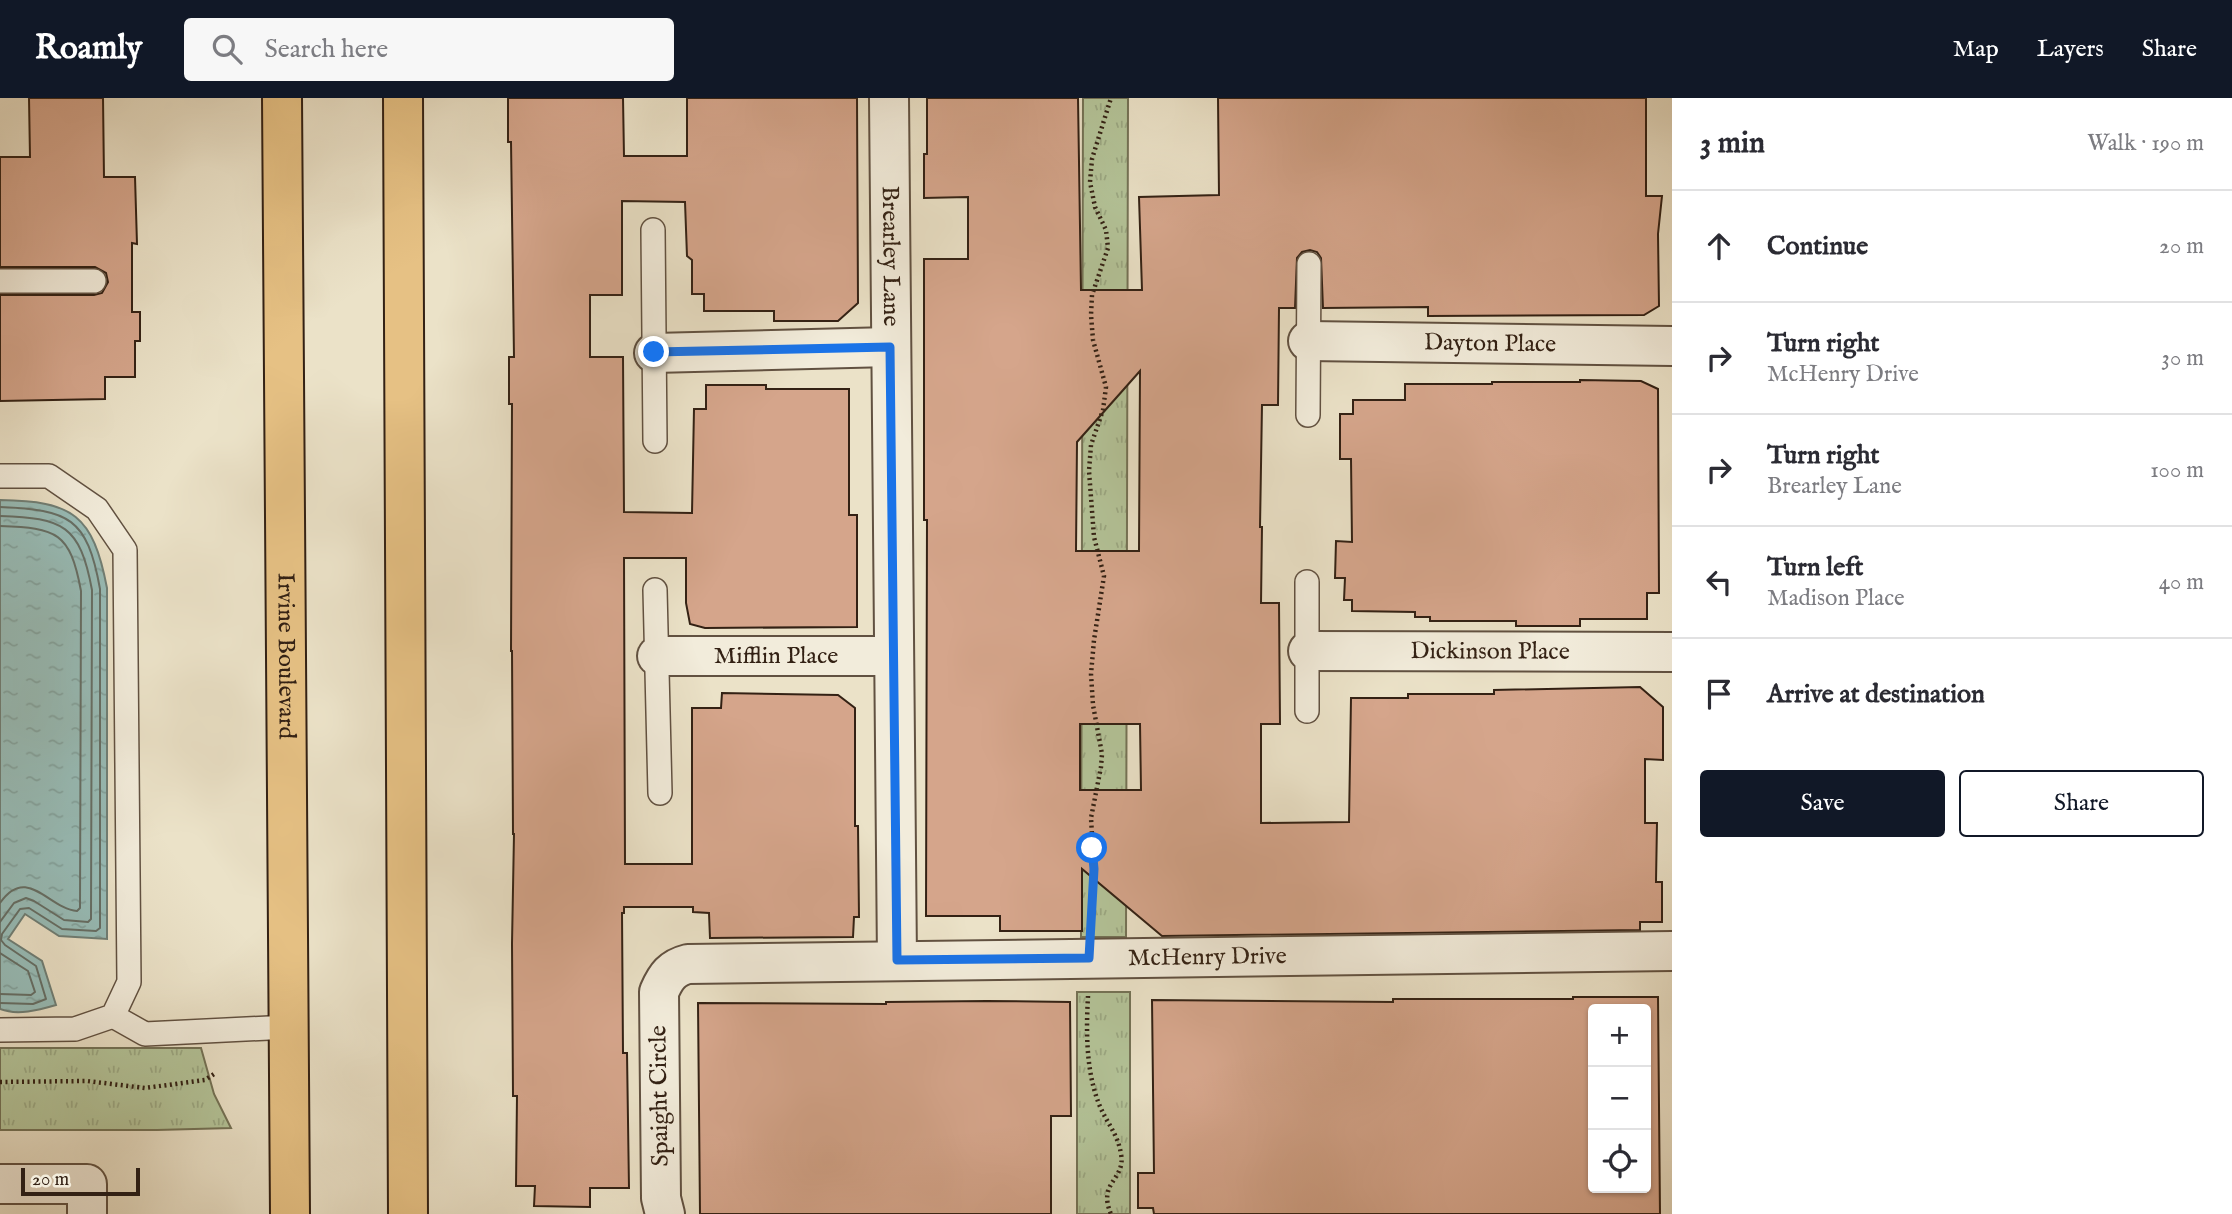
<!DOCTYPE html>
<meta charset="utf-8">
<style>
:root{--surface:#fff;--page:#f7f7f7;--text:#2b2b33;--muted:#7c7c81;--line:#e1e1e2;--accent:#111827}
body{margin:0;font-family:"IM FELL English",serif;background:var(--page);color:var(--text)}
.controls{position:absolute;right:21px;bottom:21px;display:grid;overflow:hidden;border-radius:7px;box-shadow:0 2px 5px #0004}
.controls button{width:63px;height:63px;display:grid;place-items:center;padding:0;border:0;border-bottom:2px solid var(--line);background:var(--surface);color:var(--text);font:35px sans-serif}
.scale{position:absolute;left:21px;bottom:18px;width:119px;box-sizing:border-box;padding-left:7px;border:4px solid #332114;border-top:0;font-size:19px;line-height:24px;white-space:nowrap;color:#332114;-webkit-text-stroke:5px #f2ecdb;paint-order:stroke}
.stop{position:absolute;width:21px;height:21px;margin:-16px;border:5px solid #1a73e8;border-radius:50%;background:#fff}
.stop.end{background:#1a73e8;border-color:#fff;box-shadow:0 2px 7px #0008}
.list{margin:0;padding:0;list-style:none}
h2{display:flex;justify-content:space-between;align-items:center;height:91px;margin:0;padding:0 28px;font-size:30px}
h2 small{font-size:23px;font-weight:400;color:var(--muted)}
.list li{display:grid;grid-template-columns:46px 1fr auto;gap:21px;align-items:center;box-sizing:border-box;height:112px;padding:0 28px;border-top:2px solid var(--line)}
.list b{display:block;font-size:26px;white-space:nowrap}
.list p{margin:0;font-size:23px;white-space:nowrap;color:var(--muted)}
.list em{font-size:23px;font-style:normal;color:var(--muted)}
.actions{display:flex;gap:14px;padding:21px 28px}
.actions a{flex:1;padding:16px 0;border:2px solid var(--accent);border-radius:7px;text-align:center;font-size:24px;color:var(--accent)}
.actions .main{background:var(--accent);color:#fff}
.icon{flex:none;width:38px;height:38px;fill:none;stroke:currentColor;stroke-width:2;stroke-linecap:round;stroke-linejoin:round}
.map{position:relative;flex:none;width:1672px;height:1116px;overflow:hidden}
header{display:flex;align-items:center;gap:42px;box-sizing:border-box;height:98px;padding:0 35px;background:var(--accent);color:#fff}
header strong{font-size:33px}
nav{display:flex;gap:38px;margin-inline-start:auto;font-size:24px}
.search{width:490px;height:63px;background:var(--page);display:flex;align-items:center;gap:18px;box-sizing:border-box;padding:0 24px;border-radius:7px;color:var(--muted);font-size:26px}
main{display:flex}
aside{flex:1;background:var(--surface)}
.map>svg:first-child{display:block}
.park{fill:url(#park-tufts);stroke:#747256;stroke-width:2}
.water{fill:url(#water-ripples);stroke:#707f76;stroke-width:2}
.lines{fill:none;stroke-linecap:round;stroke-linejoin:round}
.shore{stroke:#666f66;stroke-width:2}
.building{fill:#d5a58b;stroke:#332114;stroke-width:2;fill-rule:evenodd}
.lane-casing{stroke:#615141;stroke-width:26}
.street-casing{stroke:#615141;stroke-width:42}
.primary-casing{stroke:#332114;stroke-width:42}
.path{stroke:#332114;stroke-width:4.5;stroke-dasharray:2 3.5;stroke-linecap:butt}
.lane{stroke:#f2ecdb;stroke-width:23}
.street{stroke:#f2ecdb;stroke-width:38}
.primary{stroke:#e6c184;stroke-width:38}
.route{stroke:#1a73e8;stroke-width:9}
.labels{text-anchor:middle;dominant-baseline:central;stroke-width:6;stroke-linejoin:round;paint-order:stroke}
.street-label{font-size:24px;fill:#332114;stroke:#f2ecdb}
</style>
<header>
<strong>Roamly</strong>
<div class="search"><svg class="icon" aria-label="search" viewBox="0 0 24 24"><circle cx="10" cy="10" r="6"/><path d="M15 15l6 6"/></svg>Search here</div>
<nav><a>Map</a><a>Layers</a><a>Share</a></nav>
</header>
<main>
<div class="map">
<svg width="1672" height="1116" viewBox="0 0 1672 1116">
<defs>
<pattern id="park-tufts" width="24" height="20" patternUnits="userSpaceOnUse" patternTransform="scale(1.75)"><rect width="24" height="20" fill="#b4c499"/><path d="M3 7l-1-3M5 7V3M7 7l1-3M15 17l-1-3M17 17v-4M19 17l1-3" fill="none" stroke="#9ba883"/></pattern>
<pattern id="water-ripples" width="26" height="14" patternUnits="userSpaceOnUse" patternTransform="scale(1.75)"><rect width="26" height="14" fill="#98bdb8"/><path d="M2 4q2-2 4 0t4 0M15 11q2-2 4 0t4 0" fill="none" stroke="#83a29d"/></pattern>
</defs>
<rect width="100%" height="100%" fill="#ebe2c8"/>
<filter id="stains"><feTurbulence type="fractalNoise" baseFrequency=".00286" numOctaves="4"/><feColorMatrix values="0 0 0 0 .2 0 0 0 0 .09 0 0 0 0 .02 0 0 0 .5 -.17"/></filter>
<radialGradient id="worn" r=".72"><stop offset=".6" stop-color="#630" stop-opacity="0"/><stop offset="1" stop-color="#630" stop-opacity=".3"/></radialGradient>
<g class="park">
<path d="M1083 0H1128L1126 839H1081Z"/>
<rect x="1077" y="894" width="53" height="222"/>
<path d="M0 950H201L214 996 231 1030 157 1032H0Z"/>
</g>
<path class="water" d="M0 402C73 403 93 417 107 490V841L59 838 25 816 8 841 42 863 56 907C39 912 17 918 0 911Z"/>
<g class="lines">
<g class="shore">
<path d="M0 409C69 412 87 419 100 491V830L96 833 62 831 29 810 20 811 2 836 1 842 5 847 36 868 46 901 33 906 0 905"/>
<path d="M0 418C63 420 80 427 92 492L91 821 88 824 64 822 34 803 26 800 14 805 0 824"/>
<path d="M0 428C57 430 70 434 81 493L80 810 77 813C49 811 27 766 0 805"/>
<path d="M0 855 28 873 35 894 31 897 0 896"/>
</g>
</g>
<g class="building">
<path d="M29 0H103L104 79H135L137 146 132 145V214H140V243H135V279H105V301L0 303V197H94L102 195 108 184 106 175 95 169H0V59H30Z"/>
<path d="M508 0H623L624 58H687V0H857L858 205 838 223H774V213H704V196H692V162L687 158 685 104 622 103V197H590V259H623L624 414 692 415 694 311H706V287H766V291H849V417H857V529L705 530 690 526 686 505V460H624L625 766H692V610H721L722 595 838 597 855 610V728H858L859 819H854L853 839 710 840 709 815 693 814V809H624V815H622L623 955H627L629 1090H590V1109L534 1108 535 1088H516L517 998H513L512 846 514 736H513L512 553H511L512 306H509V259H514L511 44H508Z"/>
<path d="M927 0H1078L1081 192H1142L1139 99 1219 97 1218 0H1646V98H1662L1658 136 1659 208 1644 217 1428 218V209L1323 210 1321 160 1317 154 1310 152 1302 154 1297 160 1295 210H1279L1278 307H1262L1260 429H1262L1261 505H1279L1280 626H1261V725L1349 724 1351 600H1408V596H1494V592L1640 589 1663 609V662L1645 661V725H1657L1656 784H1662V824H1640V832L1162 838 1082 771V833H1000V818H926L927 422H924V161H968V99L924 100V56H927ZM1140 273 1139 453H1076L1077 344ZM1080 626H1140L1141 692H1080Z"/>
<path d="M1580 282 1641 283 1658 291 1659 495H1647V521H1580V528H1516V523H1430V519H1415V514L1352 513V502H1344L1345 480H1335L1336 443 1352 444 1351 361H1340V316H1353V302H1405V286H1492V284H1580Z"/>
<path d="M1573 899H1658L1660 1116H1154L1153 1110H1138V1075H1154L1152 902 1393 904V901H1573ZM1593 911H1646V1090H1593Z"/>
<path d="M987 903 1070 904 1071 1018H1051V1116H700L698 905 886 906V904Z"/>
</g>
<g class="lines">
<g class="lane-casing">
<g id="lane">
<path d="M653 132 655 343"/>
<path d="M0 183H94"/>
<path d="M1308 317 1309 166"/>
<path d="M0 378H49L97 411 125 452 129 884 113 918 75 931 0 932"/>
<path d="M655 492 660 695"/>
<path d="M1307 613V484"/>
<path d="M113 918 145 936 289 929"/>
</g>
</g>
<g class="street-casing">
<g id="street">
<path id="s1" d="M889 0 897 862"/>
<path id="s2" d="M1308 243 1672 248"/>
<path d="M654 255 890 249"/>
<path id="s3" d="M1308 553 1672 554"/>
<path id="s4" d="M657 558H894"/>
<path d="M0 1086H87V1116"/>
<path id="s5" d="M665 1116 661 1100 659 894C666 878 672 870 688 866L1672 853"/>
</g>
</g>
<g class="primary-casing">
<g id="primary">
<path id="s6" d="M282 0 290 1116"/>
<path d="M403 0 408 1116"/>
</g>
</g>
<g class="path">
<path d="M1090 823 1094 771 1091 720 1101 669 1102 656 1093 607 1091 576 1094 542 1104 478 1094 439 1089 373 1091 347 1103 312 1106 289 1093 242 1091 217 1092 197 1108 150 1106 132 1095 109 1090 84 1092 61 1111 0"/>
<path d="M1088 898C1086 934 1086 973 1099 1006 1106 1024 1118 1036 1121 1056 1126 1082 1097 1084 1111 1116"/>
<path d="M0 984 87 983 145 990 205 982 214 976"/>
</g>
<use href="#lane" class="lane"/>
<use href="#street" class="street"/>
<use href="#primary" class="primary"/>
</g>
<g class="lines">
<path class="route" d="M654 254 890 249 897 862 1089 860 1094 771 1092 750"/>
</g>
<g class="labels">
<g class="street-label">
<text stroke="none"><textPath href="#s1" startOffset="158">Brearley Lane</textPath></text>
<text stroke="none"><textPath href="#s2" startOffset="182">Dayton Place</textPath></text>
<text stroke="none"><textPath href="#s3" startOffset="182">Dickinson Place</textPath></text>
<text stroke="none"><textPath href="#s6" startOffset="558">Irvine Boulevard</textPath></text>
<text stroke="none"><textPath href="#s4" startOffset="119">Mifflin Place</textPath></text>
<text stroke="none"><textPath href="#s5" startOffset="784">McHenry Drive</textPath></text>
<text transform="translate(660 998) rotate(-91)">Spaight Circle</text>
</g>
</g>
<rect width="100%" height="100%" filter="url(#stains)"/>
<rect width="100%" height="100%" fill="url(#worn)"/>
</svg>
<div class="controls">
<button>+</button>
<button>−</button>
<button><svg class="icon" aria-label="locate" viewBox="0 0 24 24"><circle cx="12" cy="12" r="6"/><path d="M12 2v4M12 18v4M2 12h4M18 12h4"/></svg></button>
</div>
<div class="scale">20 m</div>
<div class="stop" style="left:1092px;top:750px"></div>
<div class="stop end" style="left:654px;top:254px"></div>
</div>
<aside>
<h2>3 min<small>Walk · 190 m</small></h2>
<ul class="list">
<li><svg class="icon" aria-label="ahead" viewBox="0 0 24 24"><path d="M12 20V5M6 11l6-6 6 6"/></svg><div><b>Continue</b></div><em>20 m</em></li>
<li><svg class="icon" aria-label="right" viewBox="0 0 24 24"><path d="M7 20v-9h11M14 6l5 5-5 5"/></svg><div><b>Turn right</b><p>McHenry Drive</p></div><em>30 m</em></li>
<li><svg class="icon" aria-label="right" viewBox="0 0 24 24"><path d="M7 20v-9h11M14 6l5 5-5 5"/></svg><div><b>Turn right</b><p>Brearley Lane</p></div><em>100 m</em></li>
<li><svg class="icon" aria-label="left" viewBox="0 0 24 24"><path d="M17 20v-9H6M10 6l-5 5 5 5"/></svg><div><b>Turn left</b><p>Madison Place</p></div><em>40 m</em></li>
<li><svg class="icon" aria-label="arrive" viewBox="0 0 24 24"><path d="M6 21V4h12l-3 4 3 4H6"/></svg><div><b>Arrive at destination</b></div></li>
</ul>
<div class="actions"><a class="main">Save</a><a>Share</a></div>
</aside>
</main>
